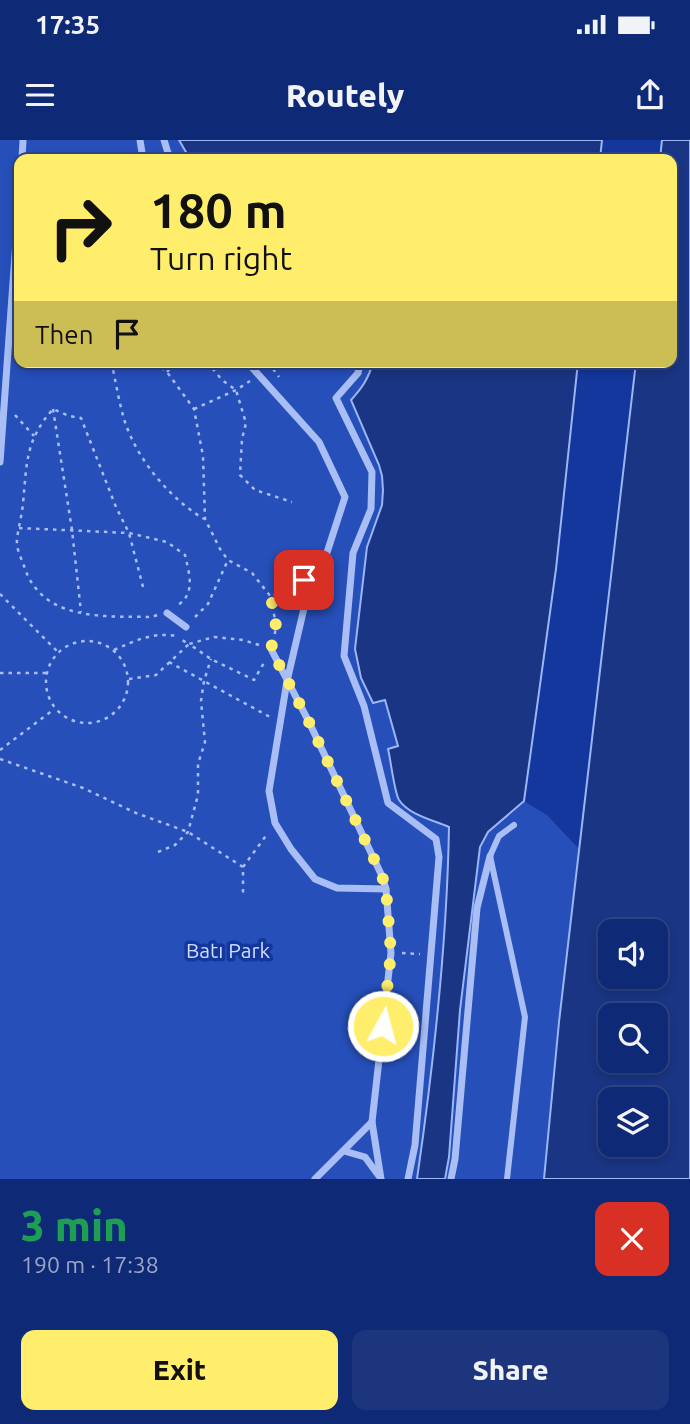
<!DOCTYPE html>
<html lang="en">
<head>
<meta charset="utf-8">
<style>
  body { margin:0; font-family:Ubuntu,sans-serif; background:#1c357d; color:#f1f3f6; height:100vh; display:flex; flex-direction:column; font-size:26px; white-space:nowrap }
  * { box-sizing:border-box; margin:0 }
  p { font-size:23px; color:#9ba6c5 }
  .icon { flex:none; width:38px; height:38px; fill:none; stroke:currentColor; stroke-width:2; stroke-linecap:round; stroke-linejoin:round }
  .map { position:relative; height:1039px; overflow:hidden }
  .side { display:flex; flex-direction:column; background:#0e2975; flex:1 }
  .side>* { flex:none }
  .hud { position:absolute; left:14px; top:14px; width:663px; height:214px; border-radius:14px; box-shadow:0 4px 10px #0003,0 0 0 2px #2e4587; background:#ffee6b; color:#111; overflow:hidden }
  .tools { position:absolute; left:598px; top:779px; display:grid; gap:14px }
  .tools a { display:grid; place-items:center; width:70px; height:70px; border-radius:14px; background:#0e2975; box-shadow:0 4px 10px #0003,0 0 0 2px #2e4587; font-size:35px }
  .pin { position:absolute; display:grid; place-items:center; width:60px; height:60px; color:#fff; margin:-30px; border-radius:14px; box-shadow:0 4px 10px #0006 }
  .me { position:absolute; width:77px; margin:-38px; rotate:7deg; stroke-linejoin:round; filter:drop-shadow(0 0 5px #0008) }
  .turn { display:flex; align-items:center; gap:24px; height:147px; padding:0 21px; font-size:32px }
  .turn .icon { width:91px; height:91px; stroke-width:2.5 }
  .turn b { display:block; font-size:49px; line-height:60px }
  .then { display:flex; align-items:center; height:66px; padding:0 21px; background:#0003; gap:14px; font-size:26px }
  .round { display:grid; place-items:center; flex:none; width:74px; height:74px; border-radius:14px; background:#1c357d }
  .overview { display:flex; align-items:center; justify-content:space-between; height:119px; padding:0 21px }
  h1 { font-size:42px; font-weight:800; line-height:52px; color:#1e9e55 }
  .cta { display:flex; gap:14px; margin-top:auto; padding:14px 21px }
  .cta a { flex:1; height:80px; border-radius:14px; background:#ffee6b; color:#111; font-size:28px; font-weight:800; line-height:80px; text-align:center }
  .cta a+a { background:#1c357d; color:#f1f3f6 }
  .status { display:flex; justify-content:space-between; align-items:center; height:49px; padding:0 35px; background:#0e2975; direction:ltr }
  .status svg { height:19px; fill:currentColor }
  header { display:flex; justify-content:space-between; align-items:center; height:91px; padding:0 21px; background:#0e2975; font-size:32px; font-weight:800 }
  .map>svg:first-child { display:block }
  .green { fill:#264fba }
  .water { fill:#1a3583; stroke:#9bb6f7; stroke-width:2; fill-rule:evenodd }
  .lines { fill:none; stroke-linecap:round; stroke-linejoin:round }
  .path { stroke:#a8bef4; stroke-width:2.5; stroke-dasharray:3.5 5; stroke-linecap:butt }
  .pedestrian { stroke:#a8bef4; stroke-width:6 }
  .minor { stroke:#a8bef4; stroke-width:7 }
  .route { stroke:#ffee6b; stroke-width:12; stroke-dasharray:0 21.6 }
  .labels { text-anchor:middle; stroke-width:7; stroke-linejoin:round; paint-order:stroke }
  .park-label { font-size:21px; fill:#d1ddfd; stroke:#13379c }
</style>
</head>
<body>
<div class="status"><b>17:35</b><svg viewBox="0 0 49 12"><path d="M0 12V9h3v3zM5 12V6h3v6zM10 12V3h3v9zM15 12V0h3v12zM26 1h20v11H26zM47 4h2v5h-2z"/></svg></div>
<header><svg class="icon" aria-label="menu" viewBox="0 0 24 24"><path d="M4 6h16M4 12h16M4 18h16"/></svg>Routely<svg class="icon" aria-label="share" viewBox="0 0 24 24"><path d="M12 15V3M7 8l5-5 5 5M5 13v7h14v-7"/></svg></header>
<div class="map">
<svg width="690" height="1039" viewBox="0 0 690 1039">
  <rect width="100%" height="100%" fill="#13379c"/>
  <path class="green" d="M0 0H179L190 19H19V222H373C369 238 362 248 351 260L380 325 382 336 383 350 382 365 367 407 355 509 361 538 373 562 384 559 398 607 388 609 406 667C435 684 455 687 488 692L524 661 547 675 579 709 559 882 544 1039H0Z"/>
  <g class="water">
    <polygon points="179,0 602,0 600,19 190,19"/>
    <path d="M662 0H690V1039H544L559 882 636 222H672V19H660ZM656 791V836H611V791ZM611 875H656V920H611ZM611 959H656V1004H611Z"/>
    <path d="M373 222H578L556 429 524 661 488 692 480 707 460 870 449 1017 445 1039H417C434 922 447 805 449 687 433 680 409 675 399 660 394 651 391 621 388 609L398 606 385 560 373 563 361 538 355 509 367 407 382 365 383 350 382 336 379 325 351 260C362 248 369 238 373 222Z"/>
  </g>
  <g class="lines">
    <g class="path">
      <path d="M112 222V225C116 243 119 262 124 279 136 318 169 358 204 379"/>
      <polyline points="155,222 167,232 194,269 203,316 205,379 220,409 228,420 252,433 271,457 301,442"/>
      <polyline points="207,222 222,240 236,250 246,283 242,299 240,335 255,350 292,362"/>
      <polyline points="268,222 279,237"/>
      <polyline points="167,232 176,222"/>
      <polyline points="53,269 72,390 81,472"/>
      <polyline points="194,269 236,250 250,241"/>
      <polyline points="15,275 34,296"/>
      <path d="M19 388 129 393 167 402 185 415C189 433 196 453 178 465"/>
      <path d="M143 447 129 393 116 367 81 278 69 276 53 269C25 301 27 323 23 363 22 376 18 388 17 400 16 408 21 418 24 426 42 482 104 476 152 477L157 475"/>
      <polyline points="0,454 57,511"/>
      <polyline points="271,457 276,486 274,499"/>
      <polyline points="195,477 208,464 228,420"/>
      <circle cx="87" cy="542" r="41"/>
      <polyline points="259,505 243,500 214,497 189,504 211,519 254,540 265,521"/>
      <path d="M114 510C137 500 152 492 177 496"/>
      <polyline points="169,522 270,577"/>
      <polyline points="0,533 46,533"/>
      <polyline points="129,539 156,535 189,504 182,500"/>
      <polyline points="0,610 53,570"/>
      <polyline points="0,619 83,648 136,673 188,692 243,727 243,757"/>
      <polyline points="158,712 175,705 188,692 198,655 198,624 205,602 201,561 204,541 211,519"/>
      <polyline points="243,727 268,693"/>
      <polyline points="402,813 420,814"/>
    </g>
    <polyline class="pedestrian" points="507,1039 525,877 490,716 499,696 514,685"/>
    <g class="minor">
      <polyline points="140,0 143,19"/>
      <polyline points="164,0 168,13 173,19"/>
      <polyline points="22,19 23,0"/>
      <polyline points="247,222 319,302 345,357 321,431 305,464 287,541 269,651 275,683 291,709 315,739 337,748 386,749"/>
      <polyline points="360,222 358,233 336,258 372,332 371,369 353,413 344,516 364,566 388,663 436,699 439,717 415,1005 408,1039"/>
      <polyline points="0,322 19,59"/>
      <polyline points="167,473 186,487"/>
      <polyline points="271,509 309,582 382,736 386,749 391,813 372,982 315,1039"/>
      <polyline points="372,982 381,1039"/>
      <polyline points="344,1011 365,1017 379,1036"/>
      <polyline points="451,1039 455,1019 477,768 490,716"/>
    </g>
  </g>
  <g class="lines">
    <polyline class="route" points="304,440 271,457 276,486 271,509 309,582 382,736 386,749 391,813 383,886"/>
  </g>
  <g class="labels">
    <g class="park-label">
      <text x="228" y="818">Batı Park</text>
    </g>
  </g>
</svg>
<div class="tools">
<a><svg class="icon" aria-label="sound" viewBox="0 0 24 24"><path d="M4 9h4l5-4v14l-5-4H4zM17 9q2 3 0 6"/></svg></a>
<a><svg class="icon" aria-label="search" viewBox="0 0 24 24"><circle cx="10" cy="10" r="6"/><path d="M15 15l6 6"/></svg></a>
<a><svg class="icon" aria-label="layers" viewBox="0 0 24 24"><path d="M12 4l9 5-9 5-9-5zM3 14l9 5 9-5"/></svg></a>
</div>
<div class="pin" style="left:304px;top:440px;background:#d93025"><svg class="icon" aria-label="arrive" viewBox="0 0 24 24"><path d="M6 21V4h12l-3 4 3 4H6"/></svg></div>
<svg class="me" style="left:383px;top:886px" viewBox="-20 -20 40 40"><circle r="17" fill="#ffee6b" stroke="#fff" stroke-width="3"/><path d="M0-11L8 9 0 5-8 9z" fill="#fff"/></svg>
<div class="hud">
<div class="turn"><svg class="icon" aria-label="right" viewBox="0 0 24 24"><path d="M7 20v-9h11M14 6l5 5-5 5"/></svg><div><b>180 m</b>Turn right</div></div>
<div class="then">Then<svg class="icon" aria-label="arrive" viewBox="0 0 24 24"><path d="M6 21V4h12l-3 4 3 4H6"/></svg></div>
</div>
</div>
<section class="side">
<div class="overview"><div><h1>3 min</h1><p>190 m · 17:38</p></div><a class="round" style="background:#d93025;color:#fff"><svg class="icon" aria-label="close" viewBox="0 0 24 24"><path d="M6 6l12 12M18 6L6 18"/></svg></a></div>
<div class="cta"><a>Exit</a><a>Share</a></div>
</section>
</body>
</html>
